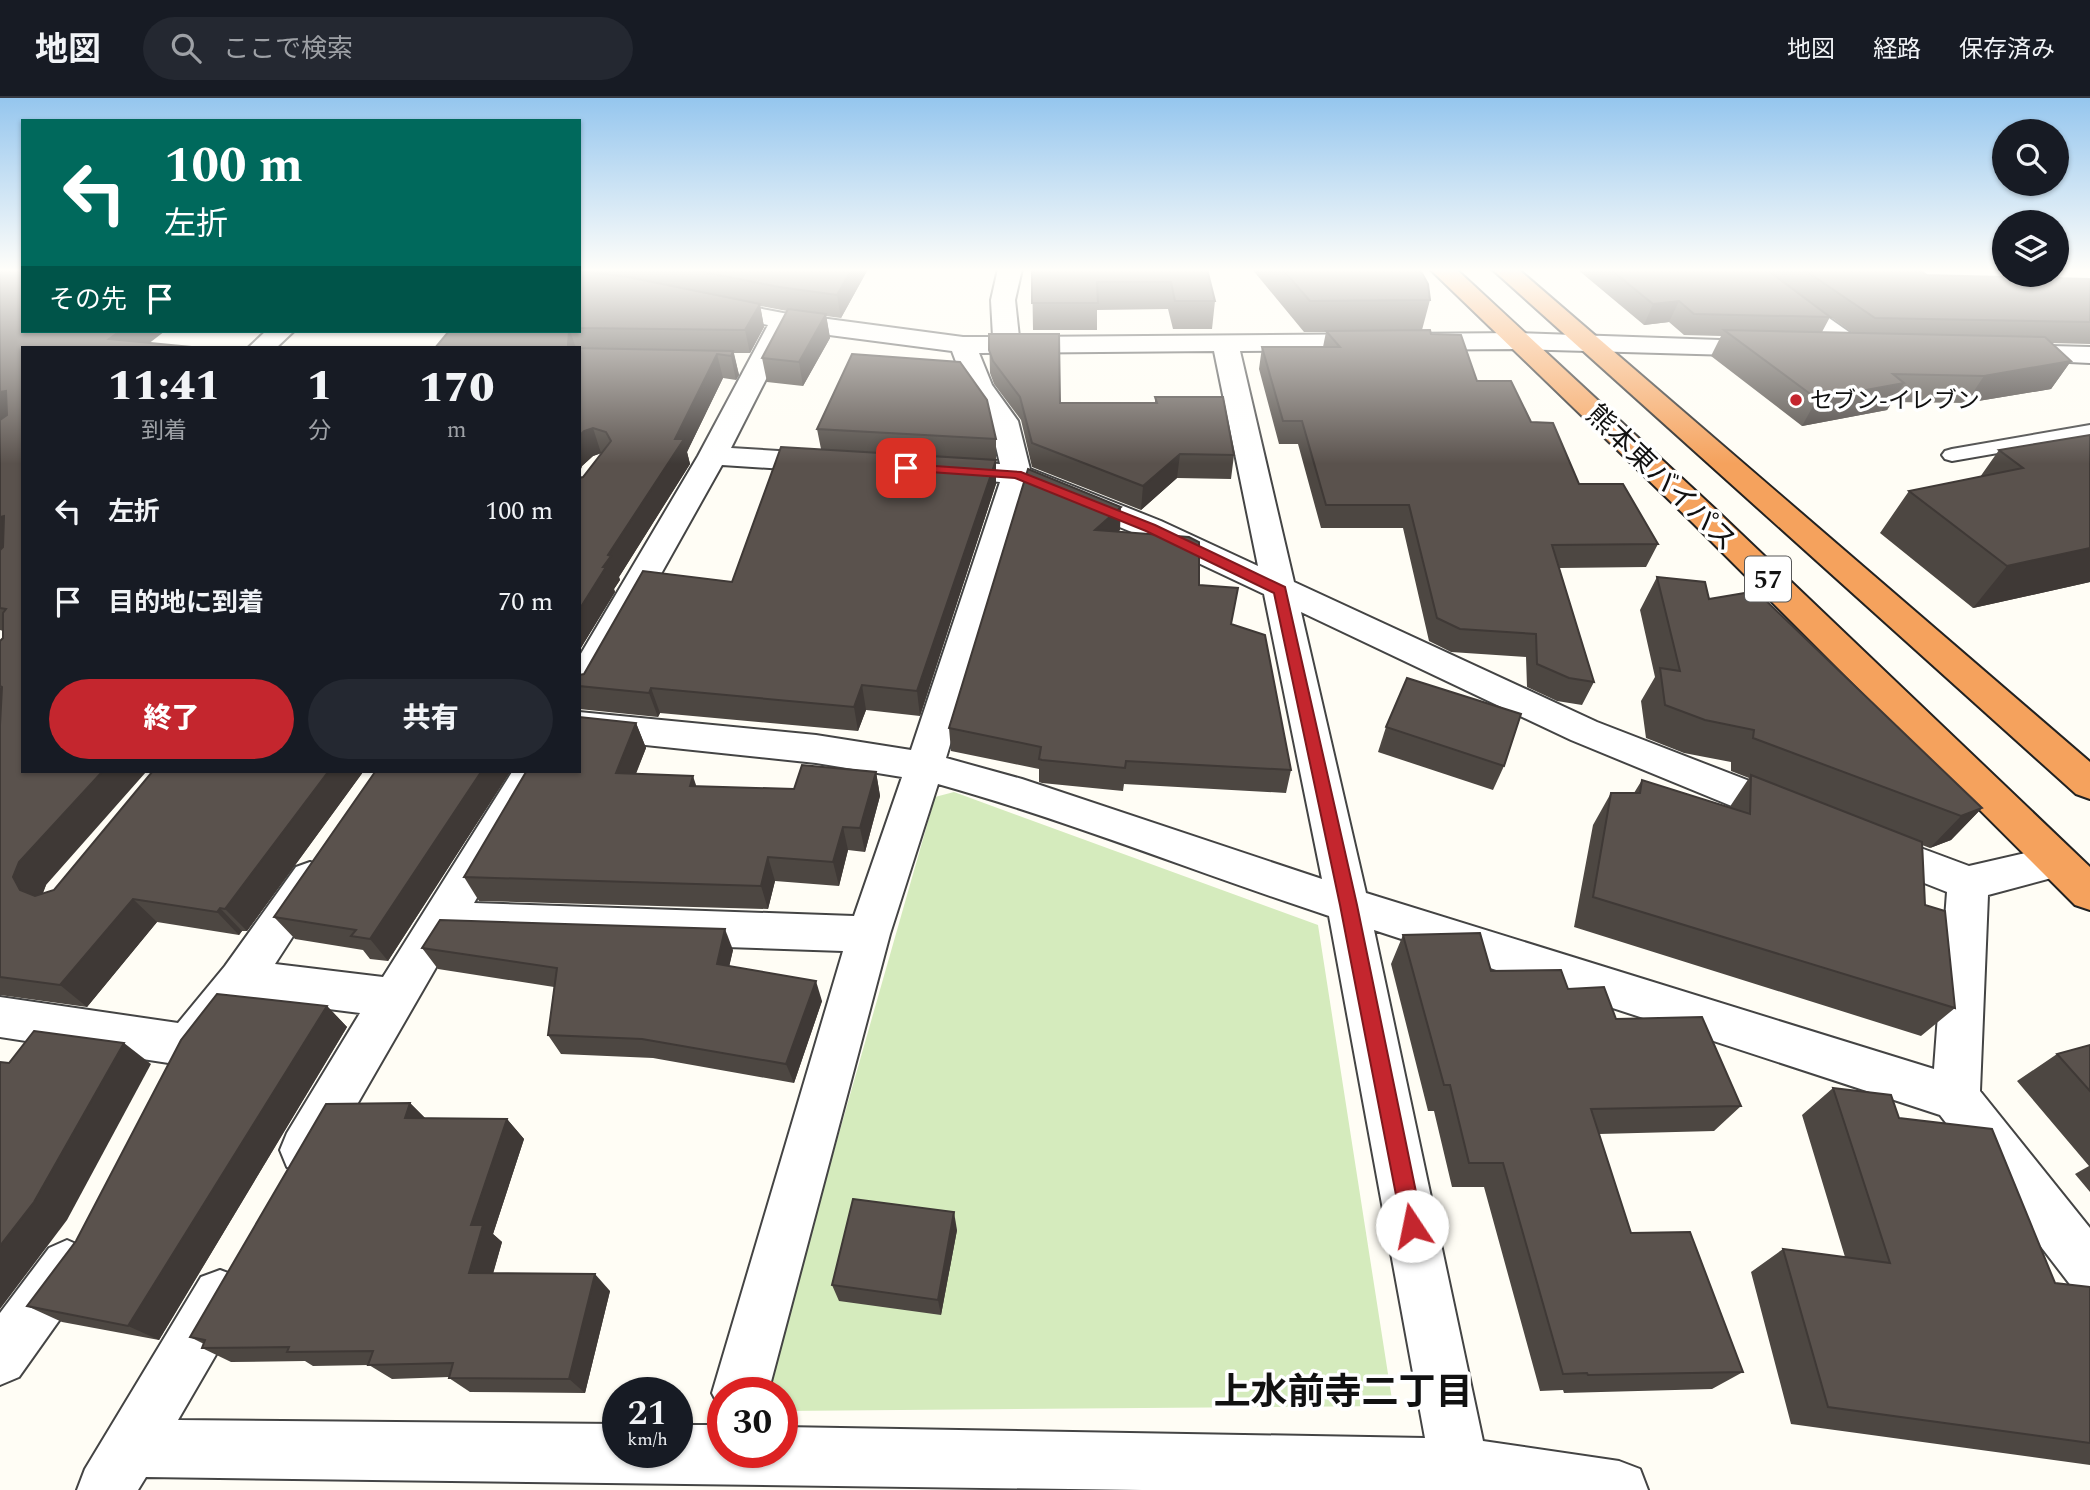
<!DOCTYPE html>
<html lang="ja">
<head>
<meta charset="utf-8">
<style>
  body { margin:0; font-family:Spectral,"Noto Sans JP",serif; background:#242831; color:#f1f3f6; height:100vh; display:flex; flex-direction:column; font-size:26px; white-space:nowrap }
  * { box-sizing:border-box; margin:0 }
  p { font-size:23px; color:#9ea1a6 }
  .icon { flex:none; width:38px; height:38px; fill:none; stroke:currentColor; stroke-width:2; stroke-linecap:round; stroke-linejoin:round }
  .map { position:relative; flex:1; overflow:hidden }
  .panel { position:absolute; left:21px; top:248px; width:560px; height:427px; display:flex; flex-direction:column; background:#171b24; border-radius:0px; box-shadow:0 2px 5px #0004 }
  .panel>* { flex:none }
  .guide { position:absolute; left:21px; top:21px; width:560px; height:214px; border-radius:0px; box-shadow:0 2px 5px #0004; background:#00695c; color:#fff; overflow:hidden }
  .buttons { position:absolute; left:1992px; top:21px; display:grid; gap:14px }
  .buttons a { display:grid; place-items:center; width:77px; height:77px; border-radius:50%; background:#171b24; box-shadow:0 2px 5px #0004; font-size:35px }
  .speed { position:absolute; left:602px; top:1279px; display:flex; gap:14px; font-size:35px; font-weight:700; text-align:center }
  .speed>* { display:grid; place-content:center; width:91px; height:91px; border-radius:50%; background:#171b24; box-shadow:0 2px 5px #0004; line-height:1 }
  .speed small { font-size:18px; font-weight:400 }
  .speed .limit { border:10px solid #d22; background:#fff; color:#111 }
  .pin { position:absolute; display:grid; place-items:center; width:60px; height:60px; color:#fff; margin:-30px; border-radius:14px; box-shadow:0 4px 10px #0006 }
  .me { position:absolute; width:77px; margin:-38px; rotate:349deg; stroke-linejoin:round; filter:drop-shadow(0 0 5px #0008) }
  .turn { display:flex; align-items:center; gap:24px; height:147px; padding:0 28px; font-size:32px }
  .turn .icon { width:91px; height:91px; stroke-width:2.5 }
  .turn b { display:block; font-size:49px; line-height:60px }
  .then { display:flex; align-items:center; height:66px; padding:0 28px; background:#0003; gap:14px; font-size:26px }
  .eta { display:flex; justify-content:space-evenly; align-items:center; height:119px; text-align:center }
  .eta b { font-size:42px; font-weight:800; line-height:49px }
  .action { display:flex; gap:14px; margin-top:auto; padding:14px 28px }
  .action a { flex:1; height:80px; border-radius:42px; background:#c4262e; color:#fff; font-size:28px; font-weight:800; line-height:80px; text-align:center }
  .action a+a { background:#242831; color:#f1f3f6 }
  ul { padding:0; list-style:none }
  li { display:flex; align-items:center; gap:21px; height:91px; padding:0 28px }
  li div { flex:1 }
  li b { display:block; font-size:26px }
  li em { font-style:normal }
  header { display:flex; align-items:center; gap:42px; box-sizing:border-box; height:98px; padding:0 35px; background:#171b24; border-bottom:2px solid #363941 }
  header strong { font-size:33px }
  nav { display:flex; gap:38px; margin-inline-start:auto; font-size:24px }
  .search { width:490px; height:63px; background:#242831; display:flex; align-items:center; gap:18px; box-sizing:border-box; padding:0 24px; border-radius:38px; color:#9ea1a6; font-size:26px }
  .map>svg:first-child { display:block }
  .green { fill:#d5ebbd }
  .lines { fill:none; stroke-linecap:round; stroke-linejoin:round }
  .lane-casing { stroke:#444; stroke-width:4 }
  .street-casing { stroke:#444; stroke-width:4 }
  .highway-casing { stroke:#222; stroke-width:4 }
  .lane { fill:#fff; fill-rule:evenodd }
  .street { fill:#fff; fill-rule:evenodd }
  .highway { fill:#f5a25d; fill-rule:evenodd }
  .wall { fill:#4d4742; fill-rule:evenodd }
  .shaded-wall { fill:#3f3936 }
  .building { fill:#5a524d; stroke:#3f3936; stroke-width:2 }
  .route { fill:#c4262e; stroke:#7f191e; stroke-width:2 }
  .poi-dot { fill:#c4262e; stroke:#fff; stroke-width:2.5 }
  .labels { text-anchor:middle; stroke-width:7; stroke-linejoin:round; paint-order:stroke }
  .far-poi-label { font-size:23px; fill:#111; stroke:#fff; text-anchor:start }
  .shield { fill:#fff; stroke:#585858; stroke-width:2 }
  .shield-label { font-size:26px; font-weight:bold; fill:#111 }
  .street-label { font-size:28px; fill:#111; stroke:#fff }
  .near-neighbourhood-label { font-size:37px; font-weight:bold; fill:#111; stroke:#fff }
</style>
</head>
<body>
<header>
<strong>地図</strong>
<div class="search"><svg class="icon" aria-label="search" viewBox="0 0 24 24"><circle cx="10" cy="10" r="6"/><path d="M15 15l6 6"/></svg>ここで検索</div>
<nav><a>地図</a><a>経路</a><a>保存済み</a></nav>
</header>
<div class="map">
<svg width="2090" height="1392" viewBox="0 0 2090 1392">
  <rect width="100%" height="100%" fill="#fffdf5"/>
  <polygon class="green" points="954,694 1318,827 1393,1308 782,1313 782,1295 765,1295 935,699"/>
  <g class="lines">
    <g class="lane-casing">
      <polygon id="lane" points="2090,327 2090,339 1952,363 1945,361 1942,357 1945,353 1952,351"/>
    </g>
    <g class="street-casing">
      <g id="street">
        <path d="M998 171H1022L1015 202 1019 239 1518 235 1778 244 1782 250 1778 256 1769 258 1518 251 1240 253 1294 484 1597 624 1801 703 1807 714 1801 725 1787 729 1773 725 1571 642 1301 514 1366 795 1934 971 1947 794 1861 760 1855 749 1861 738 1875 733 1969 768 2056 748 2070 753 2076 764 2070 775 1988 797 1980 993 2090 1130V1197L2072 1189 1940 1017 1374 832 1483 1343 1619 1363 1640 1371 1648 1392H1142L146 1379 138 1392H77L85 1371 201 1179 220 1172 239 1179 246 1198 239 1217 178 1322 618 1326V1354H677V1327H723V1354H782V1329L1425 1340 1329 818C1198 775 1070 723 938 686L890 836 768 1295H723V1316L712 1295 843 853 453 840 321 1069 304 1075 287 1069 280 1052 287 1035 360 915 250 901 204 962 188 968 0 939V899L178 925 225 868 296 769 310 764 324 769 330 781 275 866 383 879 512 674H550L474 805 854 818 902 679 816 665 579 640V614L816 637 911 652 1000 384 935 378 930 372 935 366 945 363 1000 366 990 323 965 288 952 253 791 232 731 350 829 356 839 359 844 365 839 371 829 374 722 367 592 599 579 602V559L698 358 768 227 701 213 698 208 701 203 710 201 783 215 963 239H993L991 202ZM1214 253 1258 468 1161 423 1030 371 1018 323 992 287 979 255ZM1027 391 1139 437 1264 496 1322 781 1022 681 946 660Z"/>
        <polygon points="1731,171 1759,171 1866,246 1870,252 1866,258 1857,260 1848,258"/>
        <polygon points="266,233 294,233 276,250 248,250"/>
        <polygon points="2012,247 2090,249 2090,265 2003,261 1999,255 2003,249"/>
        <polygon points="67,1142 85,1150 93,1168 85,1186 19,1279 0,1287 0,1215 49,1150"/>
      </g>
    </g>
    <g class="highway-casing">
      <g id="highway">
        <polygon points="1430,171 1456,171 1715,411 2090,769 2090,812 2075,807 1693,425"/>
        <polygon points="1492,171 1518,171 2090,664 2090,701 2076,696"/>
      </g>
    </g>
    <use href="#lane" class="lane"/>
    <use href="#street" class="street"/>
    <use href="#highway" class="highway"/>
  </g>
  <g class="wall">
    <polygon points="0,171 149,245 46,787 43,795 54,792 152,674 363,674 247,833 242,833 239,837 157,824 87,909 0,897 0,543 3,540 3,533 0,532"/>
    <polygon points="579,171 868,171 841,220 826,218 830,240 803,288 767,284 762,260 787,213 760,208 764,229 750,255 734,255 739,277 736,282 723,280 687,354 690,366 619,479 620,482 614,491 615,494 579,553 583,379 602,355 593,358 582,368 579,376 579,250 447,235 447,233 579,233"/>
    <polygon points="1032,171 1207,171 1215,203 1212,231 1173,231 1168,211 1097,212 1097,232 1033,232"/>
    <polygon points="1252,171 1418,171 1430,202 1422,232 1431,236 1477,283 1531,324 1579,386 1658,446 1646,469 1559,470 1594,584 1582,607 1557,603 1527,589 1526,559 1451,554 1429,543 1403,430 1321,430 1298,346 1279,346 1259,271 1262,249 1323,249 1326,234 1304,234"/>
    <path d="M1577 171H1917L1927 177 2090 181V246L2051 245 2071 263 2051 291 1966 305 1892 304 1887 312 1802 328 1711 258 1721 238 1684 237 1669 224 1644 227ZM1818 210 1853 235 1822 234 1830 219Z"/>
    <polygon points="989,236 1060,305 1155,305 1155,299 1234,357 1231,381 1177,380 1141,412 1032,369 1021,322 994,286 990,275"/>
    <polygon points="817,331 996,341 996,386 920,618 866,612 858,633 660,615 658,619 579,611 579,577 584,576 732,484 821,351"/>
    <polygon points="2090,337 2090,484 1973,510 1880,435 1909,393 1980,379 1999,352"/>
    <polygon points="1028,371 1120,432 1118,433 1199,487 1232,526 1291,672 1286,695 1124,686 1123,693 1042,685 1039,684 1039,671 951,653 949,630"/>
    <polygon points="1657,479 1709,501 1982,710 1951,742 1930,750 1922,747 1925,807 1955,910 1921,938 1574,829 1593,727 1611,695 1634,695 1642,682 1729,710 1749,680 1731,673 1731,664 1684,655 1646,640 1641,603 1655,579 1640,512"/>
    <polygon points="636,625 646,650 636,676 696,688 794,691 876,674 880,698 865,754 848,752 839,788 775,783 768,811 479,803 464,779"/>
    <polygon points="1386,629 1504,668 1493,692 1378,654"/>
    <polygon points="375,674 510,674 388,863 370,861 363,852 295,841 274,819"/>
    <polygon points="1403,837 1491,873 1568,891 1616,921 1741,1008 1714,1033 1599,1036 1631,1135 1743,1274 1712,1291 1564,1295 1563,1292 1540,1293 1484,1089 1452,1089 1434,1013 1428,1013 1391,866"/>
    <polygon points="422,850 733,852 729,868 822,903 794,985 653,960 561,956 548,937 554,889 438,871"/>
    <polygon points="327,908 347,929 159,1242 62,1224 27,1208"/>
    <polygon points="2090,947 2090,1094 2075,1076 2089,1068 2017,983 2057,956"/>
    <polygon points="1833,990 1899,1020 2055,1185 2090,1189 2090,1367 1791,1326 1751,1174 1783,1151 1845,1159 1802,1017"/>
    <polygon points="410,1005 425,1020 507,1021 524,1041 493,1136 502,1144 493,1176 610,1193 585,1295 470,1294 449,1280 449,1279 392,1281 369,1267 313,1268 305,1263 231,1264 202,1250 204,1246 190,1239"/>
    <polygon points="957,1132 941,1217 839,1203 832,1187"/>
  </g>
  <g class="shaded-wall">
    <polygon points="852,171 868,171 841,220 837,197"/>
    <polygon points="1679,203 1669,224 1644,227 1653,206"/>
    <polygon points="760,206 764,229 750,255 745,232"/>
    <polygon points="826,216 830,240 803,288 799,264"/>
    <polygon points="120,233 165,233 143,250 109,241"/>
    <polygon points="569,233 570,233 576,250 569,250 568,247"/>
    <polygon points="733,253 739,277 736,282 731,258"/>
    <polygon points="717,256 723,280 687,354 690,366 619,479 620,482 614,491 615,494 579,553 579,512 603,469 608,457 675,341"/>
    <polygon points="2071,263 2051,291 1966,305 1984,278"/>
    <polygon points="1904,285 1887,312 1802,328 1817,301"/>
    <polygon points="6,293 11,319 0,328 0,294"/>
    <polygon points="593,330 601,355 593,358 582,368 579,376 579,338 584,333"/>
    <polygon points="1180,356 1177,380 1141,412 1143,388"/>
    <polygon points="996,362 996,386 920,618 917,593"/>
    <polygon points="1121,409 1120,432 1094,455 1095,432"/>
    <polygon points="4,418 11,445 0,455 0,419"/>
    <polygon points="2090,450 2090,484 1973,510 2007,468"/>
    <polygon points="862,587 866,612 858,633 854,609"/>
    <polygon points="0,589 22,611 0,624"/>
    <polygon points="651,590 660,615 658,619 649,595"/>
    <polygon points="636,625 646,650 626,699 616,675"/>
    <polygon points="102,674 146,674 46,787 40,802 20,792 13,779 19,764"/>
    <polygon points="328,674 363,674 247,833 225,811"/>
    <polygon points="481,674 510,674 388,863 370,841"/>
    <polygon points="876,674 880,698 865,754 860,730"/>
    <polygon points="693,678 701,702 690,688"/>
    <polygon points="1982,710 1951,742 1930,750 1961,718"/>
    <polygon points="843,729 848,752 839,788 833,764"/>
    <polygon points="768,759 775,783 768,811 761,788"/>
    <polygon points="133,801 157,824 87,909 60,887"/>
    <polygon points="220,810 242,833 239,837 217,814"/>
    <polygon points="725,831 733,852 725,887 717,866"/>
    <polygon points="816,883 822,903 794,985 786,966"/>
    <polygon points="327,908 347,929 159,1242 128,1228"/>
    <polygon points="124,945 151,966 67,1122 0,1211 0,1148"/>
    <polygon points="410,1005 430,1025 405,1020"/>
    <polygon points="507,1021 524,1041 493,1136 502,1144 488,1192 469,1175 471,1127"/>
    <polygon points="954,1114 957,1132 941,1217 938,1202"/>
    <polygon points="595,1176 610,1193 585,1295 569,1281"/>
  </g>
  <g class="building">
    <polygon points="0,171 23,171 23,233 120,233 109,241 202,250 23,250 23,674 102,674 19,764 13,779 20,792 35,798 54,792 152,674 328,674 225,811 220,810 217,814 133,801 60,887 0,879 0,627 2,589 0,588 0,543 3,540 3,515 6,511 0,510 0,452 3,449 4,418 0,419 0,322 7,317 6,293 0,294"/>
    <polygon points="688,171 852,171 837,197 779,189"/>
    <polygon points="1032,171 1207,171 1215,203 1175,203 1171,184 1097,184 1098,205 1032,205"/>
    <polygon points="1282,171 1418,171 1422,175 1428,186 1430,202 1310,203"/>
    <polygon points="1610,171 1766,171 1830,219 1694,216 1679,203 1653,206"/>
    <polygon points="1803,171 1917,171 1927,177 2090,181 2090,224 1875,220"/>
    <polygon points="579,173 628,179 760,206 745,232 579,230"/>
    <polygon points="788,211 826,216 799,264 762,260"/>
    <polygon points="1430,232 1431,236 1461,237 1477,283 1511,283 1531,324 1553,325 1579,386 1623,386 1658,446 1552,447 1594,584 1569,580 1537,566 1536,536 1460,531 1437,520 1409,407 1326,407 1302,323 1283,323 1262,249 1340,249 1326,233"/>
    <polygon points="1724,232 2045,239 2071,263 1984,278 1893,276 1904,285 1817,301"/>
    <polygon points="449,233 569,233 568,247 571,250 733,253 731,258 717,256 675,341 684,341 608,457 611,458 603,469 606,469 579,512 579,380 583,379 611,343 606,334 593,330 584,333 579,338 579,250 435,250"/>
    <polygon points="989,236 1059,236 1060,305 1157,305 1155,299 1223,299 1234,357 1180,356 1143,388 1032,345 1020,299 993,263 989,252"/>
    <polygon points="852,256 960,264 987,302 996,341 817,331"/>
    <polygon points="2090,337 2090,450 2007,468 1909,393 2023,370 1999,352"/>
    <polygon points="781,349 996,362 917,593 862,587 854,609 651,590 649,595 579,588 579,577 584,576 643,473 732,484"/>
    <polygon points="1028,371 1121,409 1095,432 1189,439 1199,444 1199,487 1238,490 1231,526 1265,537 1291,672 1126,663 1125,670 1042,662 1039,661 1041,649 949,630"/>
    <polygon points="1657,479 1705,484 1709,501 1756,493 1982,710 1961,718 1753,640 1754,632 1705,622 1665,607 1660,570 1680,573"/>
    <polygon points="1407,580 1521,616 1504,668 1386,629"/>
    <polygon points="579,619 636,625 616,675 693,678 690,688 794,691 802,667 876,674 860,730 843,729 833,764 768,759 761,788 464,779 526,674 579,674"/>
    <polygon points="375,674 481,674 370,841 351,838 356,832 274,819"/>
    <polygon points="1751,677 1922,744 1925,807 1945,813 1955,910 1593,799 1611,695 1640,695 1642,682 1750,716"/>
    <polygon points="440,822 725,831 717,866 816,883 786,966 642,941 548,937 557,870 422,850"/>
    <polygon points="1480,835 1491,873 1561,872 1568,891 1604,889 1616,921 1702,919 1741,1008 1591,1011 1631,1135 1690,1134 1743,1274 1588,1277 1587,1275 1563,1276 1503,1065 1469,1065 1450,987 1444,987 1403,837"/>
    <polygon points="217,896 327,908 128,1228 27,1208 76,1143 181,942"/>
    <polygon points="34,933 124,945 34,1104 0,1148 0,964 9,965"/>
    <polygon points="2090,947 2090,993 2057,956"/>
    <polygon points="1833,990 1891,997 1899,1020 1992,1031 2055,1185 2090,1189 2090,1345 1828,1309 1783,1151 1890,1165"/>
    <polygon points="410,1005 405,1020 507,1021 471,1127 483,1127 469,1175 595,1176 569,1281 449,1280 453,1265 368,1267 373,1253 287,1254 289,1249 202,1250 205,1242 190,1239 326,1006"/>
    <polygon points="853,1101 954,1114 938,1202 832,1187"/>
  </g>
  <linearGradient id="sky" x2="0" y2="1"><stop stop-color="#95c6ee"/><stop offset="0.47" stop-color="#fffefa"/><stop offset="1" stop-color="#fffefa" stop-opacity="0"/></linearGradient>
  <rect width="2090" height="366" fill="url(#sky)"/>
  <polygon class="route" points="906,366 1021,374 1155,427 1285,489 1357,807 1423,1128 1420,1136 1412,1139 1405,1136 1402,1128 1340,807 1274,495 1146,433 1015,380 902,372 902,367"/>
  <circle class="poi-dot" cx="1796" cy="302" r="7"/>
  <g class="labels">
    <g class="far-poi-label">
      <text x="1810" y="310">セブン-イレブン</text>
    </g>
    <rect class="shield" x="1745" y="458.5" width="46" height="45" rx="5"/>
    <g class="shield-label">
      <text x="1768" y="490">57</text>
    </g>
    <g class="street-label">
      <text transform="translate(1662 379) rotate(44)" y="10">熊本東バイパス</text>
    </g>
    <g class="near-neighbourhood-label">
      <text x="1343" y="1306">上水前寺二丁目</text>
    </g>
  </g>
</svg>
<div class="buttons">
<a><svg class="icon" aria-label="search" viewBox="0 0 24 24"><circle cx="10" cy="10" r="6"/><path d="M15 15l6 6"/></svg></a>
<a><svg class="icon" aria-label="layers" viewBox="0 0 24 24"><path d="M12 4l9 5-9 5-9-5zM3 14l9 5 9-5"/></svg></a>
</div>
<div class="speed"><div>21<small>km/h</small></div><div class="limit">30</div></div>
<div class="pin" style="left:906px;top:370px;background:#d93025"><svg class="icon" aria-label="arrive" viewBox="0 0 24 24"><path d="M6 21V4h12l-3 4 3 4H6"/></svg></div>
<svg class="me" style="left:1412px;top:1128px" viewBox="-20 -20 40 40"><circle r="19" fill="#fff"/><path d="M0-13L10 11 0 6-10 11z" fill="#c4262e"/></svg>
<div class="guide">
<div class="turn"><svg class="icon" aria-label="left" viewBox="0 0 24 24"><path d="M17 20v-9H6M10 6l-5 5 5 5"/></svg><div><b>100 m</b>左折</div></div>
<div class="then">その先<svg class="icon" aria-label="arrive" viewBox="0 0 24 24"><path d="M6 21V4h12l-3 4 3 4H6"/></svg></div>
</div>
<section class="panel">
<div class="eta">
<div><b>11:41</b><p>到着</p></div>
<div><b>1</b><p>分</p></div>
<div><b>170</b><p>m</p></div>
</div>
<ul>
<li><svg class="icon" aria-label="left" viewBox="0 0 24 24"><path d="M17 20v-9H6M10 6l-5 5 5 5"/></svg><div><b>左折</b></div><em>100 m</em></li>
<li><svg class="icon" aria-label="arrive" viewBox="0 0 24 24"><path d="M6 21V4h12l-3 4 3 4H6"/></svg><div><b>目的地に到着</b></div><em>70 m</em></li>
</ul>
<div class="action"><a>終了</a><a>共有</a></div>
</section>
</div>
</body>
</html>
